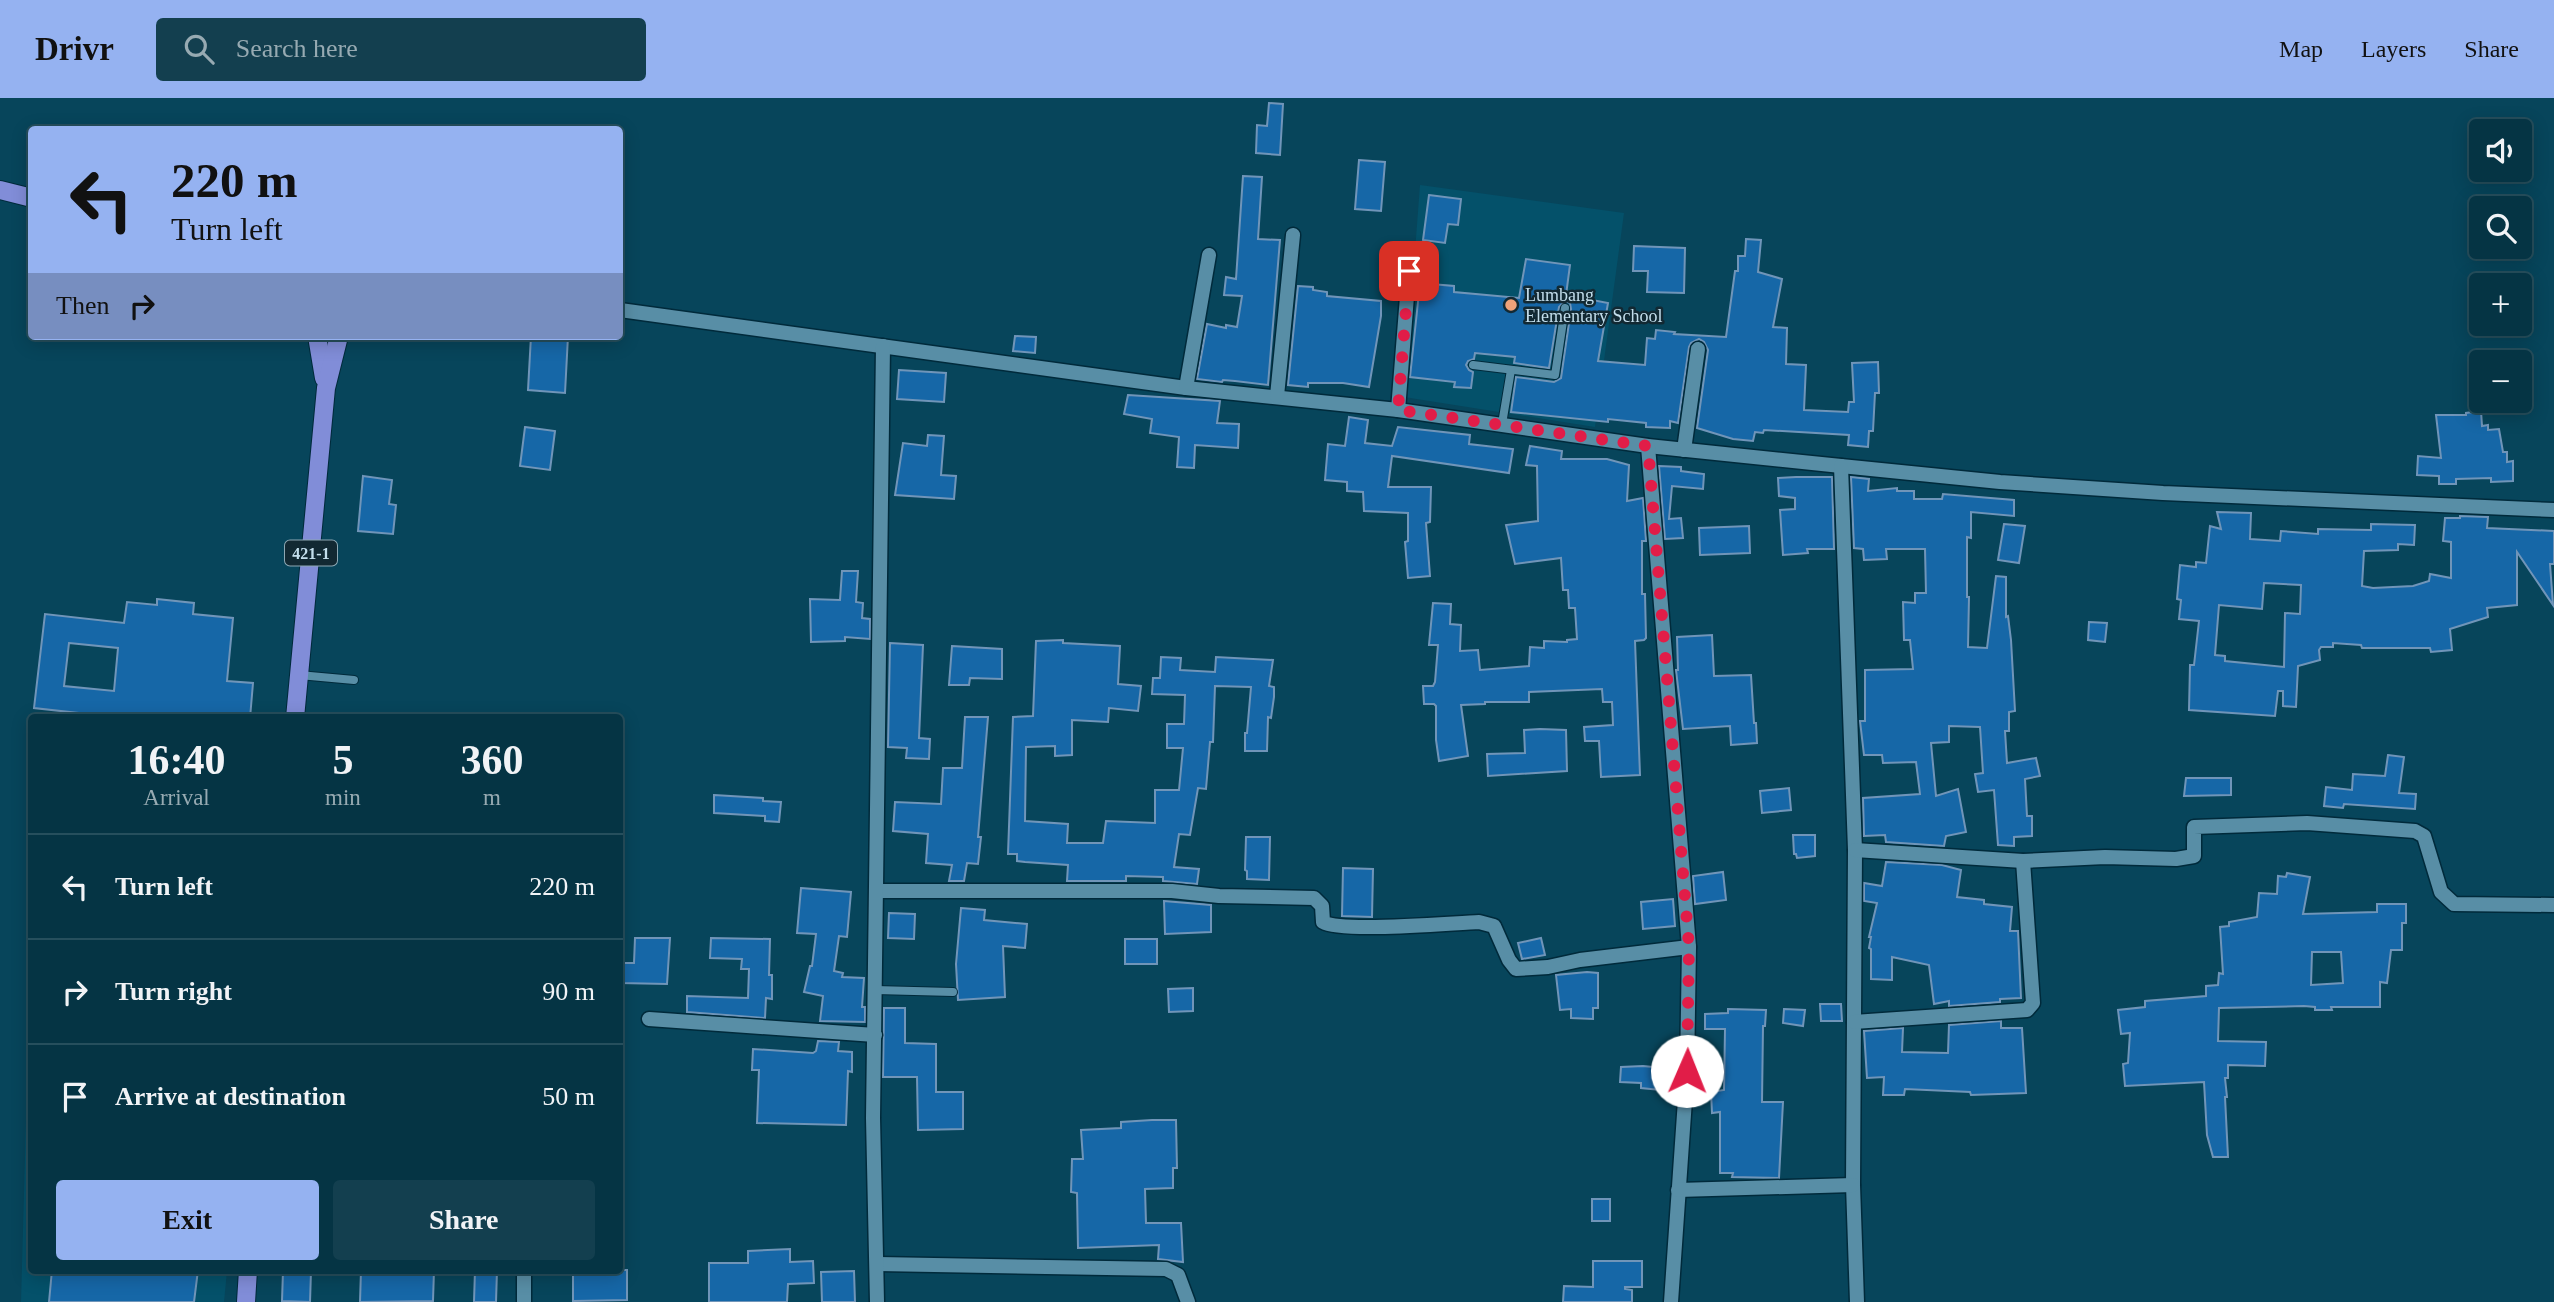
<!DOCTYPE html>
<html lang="en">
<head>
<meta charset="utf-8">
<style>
  body { margin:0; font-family:"Times New Roman",serif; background:#133f4f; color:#f1f3f6; height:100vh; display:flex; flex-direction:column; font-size:26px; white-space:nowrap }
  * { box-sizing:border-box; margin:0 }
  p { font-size:23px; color:#97aab2 }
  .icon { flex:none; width:38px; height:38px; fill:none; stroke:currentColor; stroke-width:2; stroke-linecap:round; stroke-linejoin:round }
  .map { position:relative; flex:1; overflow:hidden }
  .drawer { position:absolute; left:28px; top:616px; width:595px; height:560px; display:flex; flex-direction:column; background:#053444; border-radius:7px; box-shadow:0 4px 18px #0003,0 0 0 2px #264f5d }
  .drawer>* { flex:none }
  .banner { position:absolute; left:28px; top:28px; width:595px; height:214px; border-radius:7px; box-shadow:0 4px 18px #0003,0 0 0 2px #264f5d; background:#95b2f1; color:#111; overflow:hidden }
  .controls { position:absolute; left:2469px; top:21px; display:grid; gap:14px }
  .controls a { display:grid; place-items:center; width:63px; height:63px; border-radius:7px; background:#053444; box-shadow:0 4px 18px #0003,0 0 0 2px #264f5d; font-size:35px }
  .pin { position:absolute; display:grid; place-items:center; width:60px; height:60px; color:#fff; margin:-30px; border-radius:14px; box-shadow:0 4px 10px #0006 }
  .me { position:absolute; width:77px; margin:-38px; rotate:1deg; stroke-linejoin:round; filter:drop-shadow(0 0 5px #0008) }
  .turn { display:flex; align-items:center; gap:24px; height:147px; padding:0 28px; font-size:32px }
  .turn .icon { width:91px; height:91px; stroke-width:2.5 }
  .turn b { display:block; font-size:49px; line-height:60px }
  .then { display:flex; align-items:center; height:66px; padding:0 28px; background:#0003; gap:14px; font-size:26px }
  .eta { display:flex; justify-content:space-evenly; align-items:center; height:119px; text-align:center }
  .eta b { font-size:42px; font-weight:700; line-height:49px }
  .action { display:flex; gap:14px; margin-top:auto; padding:14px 28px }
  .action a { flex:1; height:80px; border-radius:7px; background:#95b2f1; color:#111; font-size:28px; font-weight:700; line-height:80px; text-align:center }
  .action a+a { background:#133f4f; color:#f1f3f6 }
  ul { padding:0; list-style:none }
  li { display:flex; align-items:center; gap:21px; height:105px; padding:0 28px; border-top:2px solid #264f5d }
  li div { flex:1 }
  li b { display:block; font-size:26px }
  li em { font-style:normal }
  header { display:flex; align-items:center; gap:42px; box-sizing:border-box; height:98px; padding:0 35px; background:#95b2f1; color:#111 }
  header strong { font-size:33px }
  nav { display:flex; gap:38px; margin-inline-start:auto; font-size:24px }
  .search { width:490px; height:63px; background:#133f4f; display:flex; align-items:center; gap:18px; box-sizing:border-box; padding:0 24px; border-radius:7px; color:#97aab2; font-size:26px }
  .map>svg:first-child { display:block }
  .built { fill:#04516a }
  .building { fill:#1667a7; stroke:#7095b9; stroke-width:2; fill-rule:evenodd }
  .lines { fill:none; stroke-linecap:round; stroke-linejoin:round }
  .lane-casing { stroke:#002a3b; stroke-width:10 }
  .street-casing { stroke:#002a3b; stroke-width:17 }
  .primary-casing { stroke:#002a3b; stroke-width:20 }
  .lane { stroke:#588ea6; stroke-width:8 }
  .street { stroke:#588ea6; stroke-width:14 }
  .primary { stroke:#818dd8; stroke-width:18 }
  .route { stroke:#e11d48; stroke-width:12; stroke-dasharray:0 21.6 }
  .poi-dot { fill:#f0a279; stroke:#122933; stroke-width:2.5 }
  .labels { text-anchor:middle; stroke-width:5; stroke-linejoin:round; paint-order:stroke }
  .shield { fill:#122933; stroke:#8ea8b4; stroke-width:2 }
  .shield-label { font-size:16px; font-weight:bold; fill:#c3deec }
  .poi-label { font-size:18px; fill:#c3deec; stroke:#122933; text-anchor:start }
</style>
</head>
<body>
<header>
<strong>Drivr</strong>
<div class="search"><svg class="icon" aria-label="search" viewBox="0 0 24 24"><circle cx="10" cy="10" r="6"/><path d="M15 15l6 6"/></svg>Search here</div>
<nav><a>Map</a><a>Layers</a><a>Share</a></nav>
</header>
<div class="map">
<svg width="2554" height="1204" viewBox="0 0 2554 1204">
  <rect width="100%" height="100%" fill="#07455b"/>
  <g class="built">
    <polygon points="1420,87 1624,115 1595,329 1404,299"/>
    <polygon points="28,950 32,951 32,1172 227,1173 224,1204 21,1204"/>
  </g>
  <g class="building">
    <polygon points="1269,5 1283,6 1280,57 1256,55 1257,27 1267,28"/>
    <polygon points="1359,62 1385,64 1381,113 1355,111"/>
    <polygon points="1243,78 1262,79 1258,141 1280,142 1268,287 1235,283 1223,282 1222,284 1197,281 1207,226 1226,230 1226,227 1237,229 1242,198 1224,197 1226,179 1236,181"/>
    <polygon points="1429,97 1461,101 1458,127 1448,126 1445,145 1423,142"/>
    <polygon points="1746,141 1761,142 1758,174 1782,181 1773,229 1787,230 1786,266 1806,267 1804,312 1848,314 1849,304 1854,304 1852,265 1878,264 1879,295 1875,295 1873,333 1869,333 1868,349 1848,347 1849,337 1764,332 1763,335 1755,334 1753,343 1733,341 1697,330 1708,252 1704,244 1699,241 1691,245 1689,249 1678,325 1670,323 1670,330 1646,329 1646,325 1608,321 1608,324 1511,314 1516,279 1554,284 1561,280 1571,211 1570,205 1565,203 1559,209 1549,270 1514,265 1515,259 1475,255 1474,261 1468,263 1466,267 1469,272 1473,274 1471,290 1454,289 1455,284 1410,279 1420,185 1454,188 1454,194 1519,200 1526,161 1570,167 1566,197 1608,205 1598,263 1645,267 1647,240 1655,241 1656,232 1675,234 1674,236 1726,239 1735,173 1738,173 1738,158 1745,158"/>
    <polygon points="1634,148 1685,150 1684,195 1647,194 1648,173 1633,173"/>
    <polygon points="1298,188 1313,189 1313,192 1327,194 1327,198 1381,203 1381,218 1369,289 1343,285 1308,285 1308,289 1288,287"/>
    <polygon points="531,238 568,238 565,295 528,292"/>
    <polygon points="1015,238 1036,239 1035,255 1013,253"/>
    <polygon points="899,272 946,275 944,304 897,301"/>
    <polygon points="1128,297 1220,303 1217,325 1239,326 1238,350 1195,347 1194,370 1177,369 1179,339 1150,335 1152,321 1124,316"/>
    <polygon points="2481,313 2482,328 2488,327 2488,332 2499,331 2503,354 2507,354 2507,364 2513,363 2513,383 2491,384 2491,380 2456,381 2456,386 2439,386 2439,378 2417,377 2418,358 2441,360 2436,317 2466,317 2466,315"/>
    <polygon points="1349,319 1368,322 1365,345 1392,348 1398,329 1470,337 1469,346 1513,351 1509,375 1392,358 1388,389 1431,389 1430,424 1426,425 1430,478 1408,480 1405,444 1408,443 1408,415 1364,413 1363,394 1347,393 1347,384 1325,382 1328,346 1345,348"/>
    <polygon points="525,329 555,333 550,372 520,368"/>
    <polygon points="928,337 944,338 941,377 956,378 954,401 895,397 903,345 927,348"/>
    <polygon points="1530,348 1562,353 1561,361 1607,361 1629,367 1627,403 1643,400 1646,443 1642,443 1642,496 1645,496 1646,540 1644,542 1635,543 1640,677 1601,679 1599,643 1585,643 1584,629 1613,627 1612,604 1603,604 1602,591 1529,594 1529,604 1485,604 1485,606 1461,607 1468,658 1439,663 1436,642 1436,608 1434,606 1424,606 1423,588 1433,588 1435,584 1438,547 1429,547 1433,505 1451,506 1450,526 1461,527 1460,553 1478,552 1480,572 1529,568 1530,549 1544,550 1544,543 1567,544 1567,542 1577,541 1575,510 1569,510 1568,492 1563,492 1561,460 1515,466 1506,427 1538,423 1537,368 1526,367"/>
    <polygon points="1659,368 1681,369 1681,373 1704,376 1703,391 1672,388 1669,421 1681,420 1683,440 1665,441"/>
    <polygon points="363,378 392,382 389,406 396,407 393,436 358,433"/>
    <polygon points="1796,379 1832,379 1834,451 1807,451 1808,455 1783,457 1780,412 1795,411 1795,400 1779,398 1778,380"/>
    <polygon points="1851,379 1869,381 1868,393 1897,390 1897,393 1914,393 1914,401 1942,401 1943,396 2014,402 2014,418 1971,414 1971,440 1967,439 1967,499 1969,499 1968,549 1987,550 1996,478 2006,479 2006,519 2008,518 2011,542 2015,613 2009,614 2009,633 2005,633 2007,665 2036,660 2040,678 2025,681 2027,718 2032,718 2032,738 2014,739 2014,748 1998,747 1994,692 1978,694 1975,676 1983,675 1980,629 1949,628 1949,644 1931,645 1936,698 1958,691 1966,734 1946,738 1944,748 1886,744 1885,737 1864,738 1863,700 1920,696 1916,664 1883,665 1882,657 1864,657 1860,623 1865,623 1865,572 1913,571 1910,542 1904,542 1903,504 1915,505 1915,495 1926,495 1925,451 1886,451 1887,461 1864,462 1863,451 1854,450"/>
    <path d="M2217 414 2251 415 2250 441 2280 443 2281 433 2318 436V431L2371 432V426L2415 427 2414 447 2398 446V452L2364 453 2362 488 2373 490 2413 488 2429 483 2430 476 2451 480V444L2443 443 2445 420H2460V418L2488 419 2487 430 2554 433V466H2550L2553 507 2517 454V507L2487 510 2488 519 2450 531 2452 552 2431 554 2430 550H2362L2361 547 2333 545V549H2321L2319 552 2320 562 2298 568 2296 609 2283 608V593H2278L2275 618 2189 612 2190 567H2194L2199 523 2179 521 2181 502 2177 501 2180 467 2196 469V464L2206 465 2210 428 2221 431ZM2264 485 2301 487 2300 516 2285 515 2284 569 2225 563V558L2215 557 2219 507 2262 511Z"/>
    <polygon points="2004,426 2025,428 2019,465 1998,462"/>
    <polygon points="1749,428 1750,455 1700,457 1699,430"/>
    <polygon points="842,473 858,473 856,504 863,505 862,520 870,521 870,541 845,539 845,543 811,544 810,501 840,502"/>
    <path d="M157 501 194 505 193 516 233 520 227 583 253 585 250 620H124L34 610 45 516 124 525 127 504 157 507ZM69 545 118 550 114 593 64 588Z"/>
    <polygon points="2089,524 2107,525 2105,544 2088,542"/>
    <polygon points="1712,537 1714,578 1751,577 1754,625 1756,625 1757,645 1731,647 1730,628 1683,631 1676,572 1678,572 1677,539"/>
    <polygon points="1063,542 1063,545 1120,548 1118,586 1141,588 1138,613 1109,610 1108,624 1072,622 1072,657 1055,658 1055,648 1026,649 1025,723 1068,726 1067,745 1103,745 1106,723 1155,725 1155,692 1179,692 1183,650 1167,650 1167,626 1184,626 1185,597 1152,596 1153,580 1160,580 1161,559 1181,560 1180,572 1215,574 1216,559 1273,562 1269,588 1274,589 1274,599 1271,620 1268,619 1267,653 1245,653 1245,635 1247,635 1251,589 1215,588 1213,644 1210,644 1206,691 1198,690 1190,737 1179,736 1174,769 1199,771 1197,786 1163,783 1163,779 1126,778 1126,783 1067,783 1068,767 1025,764 1017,763 1017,756 1008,756 1013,619 1033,618 1036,543"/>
    <polygon points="890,545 923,547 919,640 930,641 929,661 906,660 907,650 888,649"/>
    <polygon points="952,548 1002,551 1002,581 970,580 969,587 949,587"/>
    <polygon points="965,619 988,619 978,739 981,739 978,766 967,765 964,783 949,783 952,767 926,765 928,736 893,733 895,704 941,706 943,670 962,670"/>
    <polygon points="1540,631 1566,632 1567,673 1488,678 1487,656 1525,655 1524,632"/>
    <polygon points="2388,657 2404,659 2399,695 2416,696 2415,711 2344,706 2343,710 2324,708 2326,689 2352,692 2353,676 2385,678"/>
    <polygon points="2186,680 2231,680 2231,697 2184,698"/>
    <polygon points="1789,690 1791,712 1762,715 1760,693"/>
    <polygon points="714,697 763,700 763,703 781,704 779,724 765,723 765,718 714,715"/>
    <polygon points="1793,737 1815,737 1815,758 1797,760 1796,756 1794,756"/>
    <polygon points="1246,739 1270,739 1269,782 1247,781 1247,773 1245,772"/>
    <polygon points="1886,764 1942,767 1961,772 1957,799 1984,802 1984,806 2012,809 2010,833 2018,833 2021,900 2000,901 2000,904 1949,908 1949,903 1934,906 1929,867 1892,859 1892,882 1871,881 1871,851 1869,850 1871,839 1869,839 1877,805 1864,803 1864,785 1882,788"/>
    <polygon points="1343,770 1373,771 1372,819 1342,818"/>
    <polygon points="1723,774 1726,802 1695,806 1693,778"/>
    <path d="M2287 775 2310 779 2303 816 2377 814V806H2406V825H2402V852H2391L2387 885 2380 884V909H2331L2332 912H2315V909L2304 908 2219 910 2218 943 2266 944 2265 968 2228 967V980H2225L2227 999H2225L2228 1059H2213L2207 1037 2204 984 2125 988 2123 966 2128 965 2130 935 2121 936 2118 912 2145 909V903L2206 898V888L2218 887 2219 875 2223 876 2220 829 2229 828V824L2257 819 2259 795 2277 796 2278 778 2286 779ZM2312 854H2341L2343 885 2311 887Z"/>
    <polygon points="801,790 851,794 847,839 839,838 834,873 843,875 842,879 864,880 862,909 865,909 865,924 820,923 823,898 804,894 810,868 812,868 816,836 797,835"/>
    <polygon points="1673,801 1675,828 1643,831 1641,804"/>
    <polygon points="1164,803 1211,807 1211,834 1165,836"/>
    <polygon points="961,810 985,812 984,822 1027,826 1025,850 1003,848 1005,899 958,902 956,866"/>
    <polygon points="889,815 915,816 914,841 888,840"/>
    <polygon points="635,840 670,840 667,886 620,885 620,865 634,865"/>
    <polygon points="711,840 770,841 769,877 772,877 772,901 766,900 765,920 687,914 687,898 748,900 749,871 741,871 742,861 710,860"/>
    <polygon points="1541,840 1545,857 1522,861 1518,845"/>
    <rect x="1125" y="841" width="32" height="25"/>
    <polygon points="1587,874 1598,875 1598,910 1593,910 1593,921 1571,920 1571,911 1560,912 1556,877"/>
    <polygon points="1193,890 1193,913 1169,914 1168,891"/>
    <polygon points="1820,906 1841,906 1842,923 1821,923"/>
    <polygon points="884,910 905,910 905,945 936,946 936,994 963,994 963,1031 918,1032 917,979 883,979"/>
    <polygon points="1728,911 1766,912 1765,928 1763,928 1762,1004 1783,1004 1779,1080 1732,1079 1733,1075 1720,1075 1720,1014 1712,1015 1711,994 1724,992 1725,931 1705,931 1705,916 1728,915"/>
    <polygon points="1784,911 1805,912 1803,928 1783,925"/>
    <polygon points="2001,923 2001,930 2022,930 2026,995 1971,997 1970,994 1905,991 1904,997 1883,997 1884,979 1867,980 1864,933 1903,930 1902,954 1948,955 1949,927"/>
    <polygon points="818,943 839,944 838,953 852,954 852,974 848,973 846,1027 757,1025 759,972 752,972 753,951 813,955 816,953"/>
    <polygon points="1643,968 1663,970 1660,992 1641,990 1641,985 1620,984 1621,969"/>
    <polygon points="1152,1022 1176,1022 1177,1070 1173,1070 1173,1090 1145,1091 1146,1125 1181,1125 1183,1164 1158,1161 1159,1147 1078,1150 1077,1095 1071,1094 1072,1061 1083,1061 1081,1032 1121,1030 1121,1024"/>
    <rect x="1592" y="1101" width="18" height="22"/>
    <polygon points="790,1151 790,1164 813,1163 814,1185 788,1186 787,1204 709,1204 709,1165 748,1165 748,1153"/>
    <polygon points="1593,1163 1642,1163 1642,1189 1625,1189 1625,1191 1632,1192 1632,1204 1563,1204 1564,1188 1593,1189"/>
    <polygon points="52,1172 198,1172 194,1204 49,1204"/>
    <polygon points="361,1172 434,1172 433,1203 360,1204"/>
    <polygon points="475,1172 497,1172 496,1204 474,1204"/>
    <polygon points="573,1172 627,1172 627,1202 573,1203"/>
    <polygon points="283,1173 311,1173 310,1204 282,1203"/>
    <polygon points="854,1173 855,1204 822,1204 821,1174"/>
  </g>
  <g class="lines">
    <g class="lane-casing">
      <g id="lane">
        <polyline points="1473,267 1555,277 1565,210"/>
        <polyline points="1502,326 1511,272"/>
        <polyline points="299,577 354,582"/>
        <polyline points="875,892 953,894"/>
      </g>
    </g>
    <g class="street-casing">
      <g id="street">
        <polyline points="620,212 1186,290 1398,312 1648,348 1841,368 2000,384 2163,395 2554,412"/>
        <polyline points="1186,290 1209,157"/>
        <polyline points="1277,298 1293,137"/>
        <polyline points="1398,312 1409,173"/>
        <polyline points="1648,348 1689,849 1687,973 1671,1204"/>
        <polyline points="1684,352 1698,251"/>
        <polyline points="1841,368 1855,752 1853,1087 1857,1204"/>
        <polyline points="1855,752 2023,763 2105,759 2176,761 2194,758 2194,729 2307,725 2415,733 2424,738 2441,794 2454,806 2554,807"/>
        <path d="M877 793H1172L1219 798 1314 800 1322 808 1323 824C1342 835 1451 825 1479 824L1494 828 1509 862 1516 871 1548 869 1580 862 1689 849"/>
        <polyline points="649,921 875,937"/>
        <polyline points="1854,924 2027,912 2033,905 2023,763"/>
        <polyline points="1678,1092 1853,1087"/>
        <polyline points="878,1166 1166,1171 1178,1177 1188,1204"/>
        <polyline points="524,1204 524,1172"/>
        <polyline points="877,1204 873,1020 883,248"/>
      </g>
    </g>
    <g class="primary-casing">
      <g id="primary">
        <polyline points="0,92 32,100"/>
        <polyline points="317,238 324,280"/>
        <polyline points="295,620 326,290 339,238"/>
        <polyline points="246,1204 248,1172"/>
      </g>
    </g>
    <use href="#lane" class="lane"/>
    <use href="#street" class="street"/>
    <use href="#primary" class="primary"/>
  </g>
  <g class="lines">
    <polyline class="route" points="1409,173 1398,312 1648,348 1689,849 1687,973"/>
  </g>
  <circle class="poi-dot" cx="1511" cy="207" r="7"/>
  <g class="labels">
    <rect class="shield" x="285" y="442.5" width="52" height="25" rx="5"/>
    <g class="shield-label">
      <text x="311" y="461">421-1</text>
    </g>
    <g class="poi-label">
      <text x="1525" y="203">Lumbang<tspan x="1525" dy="21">Elementary School</tspan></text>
    </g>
  </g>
</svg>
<div class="controls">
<a><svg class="icon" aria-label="sound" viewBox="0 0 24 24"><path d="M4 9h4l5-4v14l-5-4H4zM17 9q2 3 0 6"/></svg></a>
<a><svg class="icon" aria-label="search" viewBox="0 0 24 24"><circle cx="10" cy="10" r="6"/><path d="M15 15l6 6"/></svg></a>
<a>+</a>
<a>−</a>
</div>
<div class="pin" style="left:1409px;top:173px;background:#d93025"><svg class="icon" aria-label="arrive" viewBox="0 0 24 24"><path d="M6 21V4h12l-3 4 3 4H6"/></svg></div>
<svg class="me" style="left:1687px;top:973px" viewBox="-20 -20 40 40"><circle r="19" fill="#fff"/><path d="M0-13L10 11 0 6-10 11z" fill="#e11d48"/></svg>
<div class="banner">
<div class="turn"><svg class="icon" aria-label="left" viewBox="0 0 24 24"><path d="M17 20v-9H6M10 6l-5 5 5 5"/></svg><div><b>220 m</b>Turn left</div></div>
<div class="then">Then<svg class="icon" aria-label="right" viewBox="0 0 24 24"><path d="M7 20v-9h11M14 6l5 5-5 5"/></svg></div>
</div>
<section class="drawer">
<div class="eta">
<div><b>16:40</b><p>Arrival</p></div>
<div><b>5</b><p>min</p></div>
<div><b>360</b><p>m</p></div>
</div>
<ul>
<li><svg class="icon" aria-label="left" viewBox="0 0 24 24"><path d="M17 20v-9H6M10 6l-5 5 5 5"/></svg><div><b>Turn left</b></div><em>220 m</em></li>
<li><svg class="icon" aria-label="right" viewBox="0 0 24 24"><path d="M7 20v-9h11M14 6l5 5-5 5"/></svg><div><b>Turn right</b></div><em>90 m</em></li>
<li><svg class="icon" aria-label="arrive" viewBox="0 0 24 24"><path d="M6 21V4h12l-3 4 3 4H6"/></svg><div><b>Arrive at destination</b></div><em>50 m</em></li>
</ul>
<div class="action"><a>Exit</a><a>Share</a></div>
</section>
</div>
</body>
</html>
